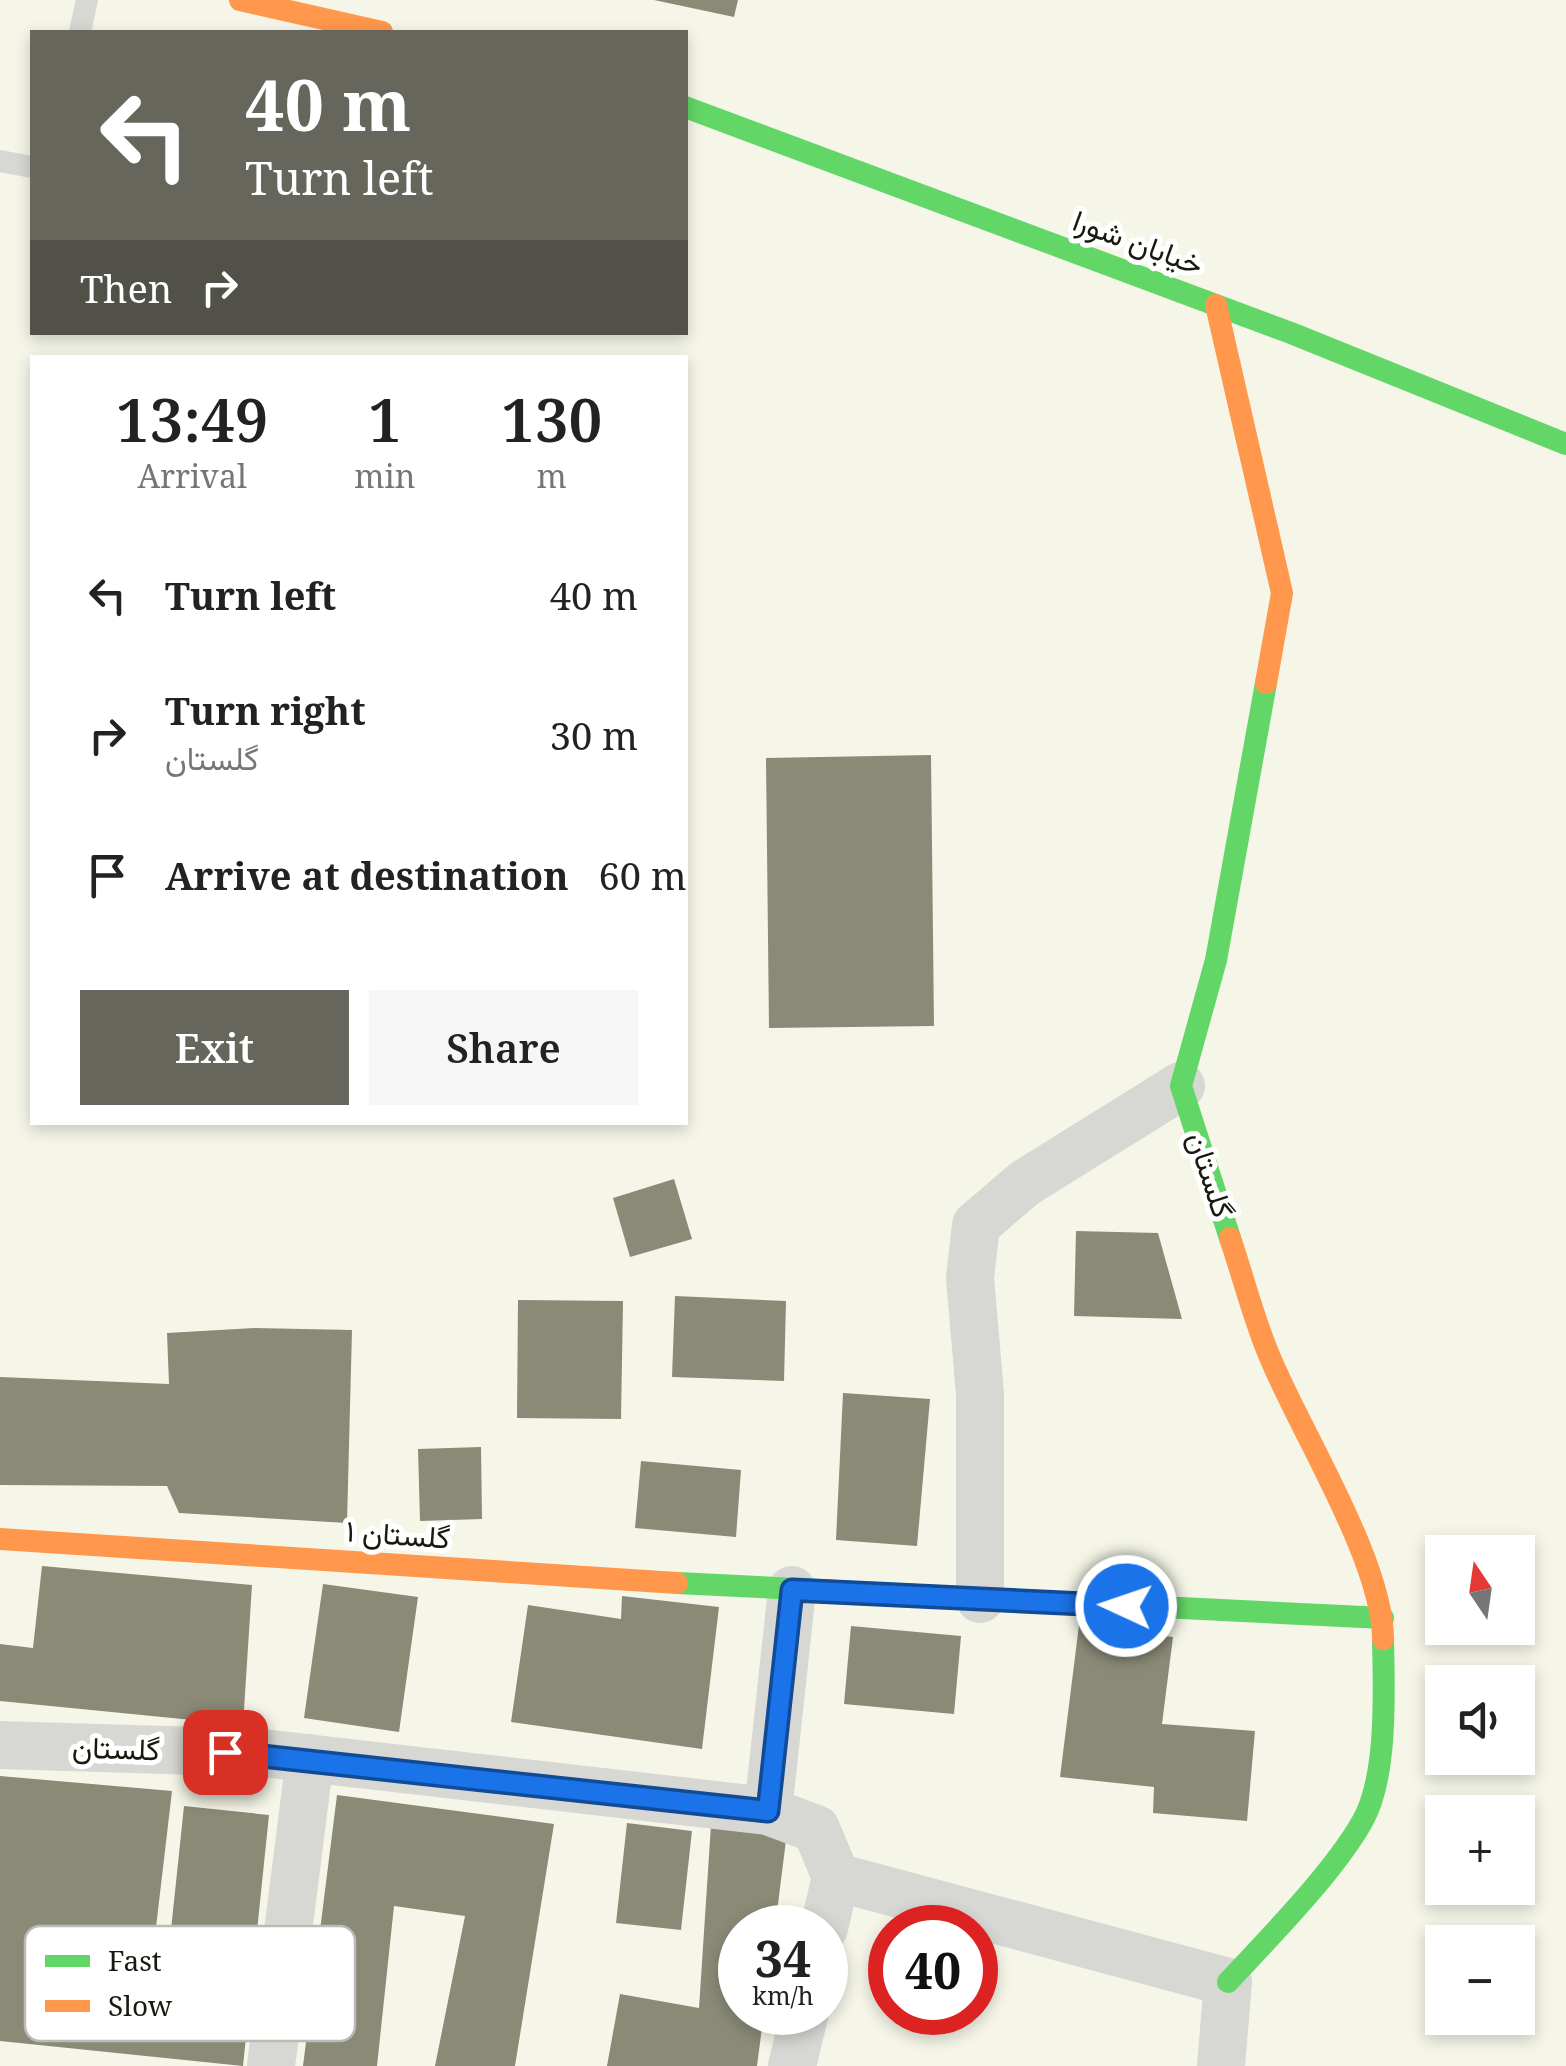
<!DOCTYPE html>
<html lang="en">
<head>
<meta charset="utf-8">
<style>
  body { margin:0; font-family:"Noto Serif",Vazirmatn,serif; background:#f6f6f6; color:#222; height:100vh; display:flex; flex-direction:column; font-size:38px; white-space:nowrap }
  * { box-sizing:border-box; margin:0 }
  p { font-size:32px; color:#767676 }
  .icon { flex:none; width:55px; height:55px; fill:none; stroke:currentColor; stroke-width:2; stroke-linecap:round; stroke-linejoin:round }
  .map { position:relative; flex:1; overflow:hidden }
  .sheet { position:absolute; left:30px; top:355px; width:658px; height:770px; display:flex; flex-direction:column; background:#fff; border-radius:0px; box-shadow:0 5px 15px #0003 }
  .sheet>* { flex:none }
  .hud { position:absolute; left:30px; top:30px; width:658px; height:305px; border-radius:0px; box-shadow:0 5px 15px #0003; background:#66665c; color:#fff; overflow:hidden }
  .needle { width:65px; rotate:347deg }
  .controls { position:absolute; left:1425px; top:1535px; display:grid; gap:20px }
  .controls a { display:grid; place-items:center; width:110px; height:110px; border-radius:0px; background:#fff; box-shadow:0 5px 15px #0003; font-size:50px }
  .speed { position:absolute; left:718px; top:1905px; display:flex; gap:20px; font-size:50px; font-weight:700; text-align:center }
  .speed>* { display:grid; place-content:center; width:130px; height:130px; border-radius:50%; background:#fff; box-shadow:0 5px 15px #0003; line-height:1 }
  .speed small { font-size:25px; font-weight:400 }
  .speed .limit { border:15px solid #d22; background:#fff; color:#111 }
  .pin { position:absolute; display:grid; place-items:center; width:85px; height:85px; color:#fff; margin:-42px; border-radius:20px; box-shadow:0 5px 15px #0006 }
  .me { position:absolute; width:110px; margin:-55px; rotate:273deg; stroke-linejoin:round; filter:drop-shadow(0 0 8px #0008) }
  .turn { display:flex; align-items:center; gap:35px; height:210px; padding:0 50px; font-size:45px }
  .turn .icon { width:130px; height:130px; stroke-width:2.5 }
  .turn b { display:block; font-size:70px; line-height:85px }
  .then { display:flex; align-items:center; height:95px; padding:0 50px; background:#0003; gap:20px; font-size:38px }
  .eta { display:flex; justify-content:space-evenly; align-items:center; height:170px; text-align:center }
  .eta b { font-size:60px; font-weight:600; line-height:70px }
  .action { display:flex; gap:20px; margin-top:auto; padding:20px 50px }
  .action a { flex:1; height:115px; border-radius:0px; background:#66665c; color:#fff; font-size:40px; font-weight:600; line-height:115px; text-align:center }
  .action a+a { background:#f6f6f6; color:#222 }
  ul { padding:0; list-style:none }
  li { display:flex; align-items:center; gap:30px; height:140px; padding:0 50px }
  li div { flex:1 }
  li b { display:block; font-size:38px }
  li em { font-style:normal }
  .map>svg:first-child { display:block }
  .building { fill:#8a8a77; fill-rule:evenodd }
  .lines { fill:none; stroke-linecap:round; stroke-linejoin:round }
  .lane { stroke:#d7d7d3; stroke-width:22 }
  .street { stroke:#d7d7d3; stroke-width:48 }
  .fast { stroke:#63d668; stroke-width:22 }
  .slow { stroke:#ff974d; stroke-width:22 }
  .route-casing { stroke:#114b97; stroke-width:25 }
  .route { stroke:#1a73e8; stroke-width:18 }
  .labels { text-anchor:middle; stroke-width:10; stroke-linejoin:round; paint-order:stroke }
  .street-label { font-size:30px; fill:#191910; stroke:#fff }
  .key { fill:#fff; stroke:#babab7; stroke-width:2.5 }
  .key-label { font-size:28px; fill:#191910 }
</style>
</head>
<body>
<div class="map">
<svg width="1566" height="2066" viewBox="0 0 1566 2066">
  <rect width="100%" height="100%" fill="#f5f6e8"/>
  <g class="building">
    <polygon points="654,0 738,0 734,17"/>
    <polygon points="931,755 934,1026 769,1028 766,758"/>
    <polygon points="674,1179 692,1239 630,1257 613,1198"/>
    <polygon points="1076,1231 1158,1233 1182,1319 1074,1316"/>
    <polygon points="675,1296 786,1301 784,1381 672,1377"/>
    <polygon points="518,1300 623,1301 621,1419 517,1418"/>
    <polygon points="254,1328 352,1330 347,1523 179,1513 167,1486 0,1485 0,1377 169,1384 167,1333"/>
    <polygon points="843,1393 930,1399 917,1546 836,1540"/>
    <polygon points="481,1447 482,1519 420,1521 418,1449"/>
    <polygon points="641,1461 741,1470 736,1537 635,1528"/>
    <polygon points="42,1566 252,1585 243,1725 0,1701 0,1644 33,1648"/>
    <polygon points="323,1584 418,1597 399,1732 304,1718"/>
    <polygon points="622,1596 719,1607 702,1749 511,1722 528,1605 621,1619"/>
    <polygon points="1079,1625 1173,1637 1162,1724 1255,1731 1247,1821 1153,1813 1154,1787 1060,1777"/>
    <polygon points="851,1626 961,1636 954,1714 844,1704"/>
    <path d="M0 1776 172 1791 151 1970 167 1968 184 1806 269 1815 243 2066 0 2041ZM36 1937 73 1940V1963L39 1959Z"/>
    <polygon points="337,1795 554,1824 515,2066 435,2066 465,1916 394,1906 377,2066 303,2066"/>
    <polygon points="627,1823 692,1831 681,1930 616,1923"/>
    <polygon points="711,1825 787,1832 775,1928 740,1928 740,2012 764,2012 757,2066 607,2066 620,1994 699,2008"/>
  </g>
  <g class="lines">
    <g class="lane">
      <polyline points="80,32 87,0"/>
      <polyline points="0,161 32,167"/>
    </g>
    <g class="street">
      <polyline points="980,1599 980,1394 970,1278 976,1225 1025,1183 1181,1086"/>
      <polyline points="0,1745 263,1753 768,1811 816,1829 836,1877 1228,1982 1221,2066"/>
      <polyline points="768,1811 792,1590"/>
      <polyline points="824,1928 836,1877"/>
      <polyline points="271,2066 310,1758"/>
      <polyline points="792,2066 805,2012"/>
    </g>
    <g class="fast">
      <polyline points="685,107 1291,333 1566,444"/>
      <polyline points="1230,1238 1181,1086 1216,960 1266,683"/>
      <polyline points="677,1583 1383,1618"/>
      <path d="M1228 1982C1269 1938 1333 1873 1362 1822 1388 1778 1384 1689 1383 1639"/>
    </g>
    <g class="slow">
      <polyline points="240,0 382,32"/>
      <polyline points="1216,305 1282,593 1266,683"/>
      <path d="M1230 1238C1243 1276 1253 1317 1269 1355 1300 1431 1383 1561 1383 1639"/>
      <polyline points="0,1539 677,1583"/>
    </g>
  </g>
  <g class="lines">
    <g class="route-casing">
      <polyline id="route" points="225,1752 768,1811 792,1590 1126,1606"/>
    </g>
    <use href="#route" class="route"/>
  </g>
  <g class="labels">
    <g class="street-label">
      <text transform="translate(1138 243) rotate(20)" y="10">خیابان شورا</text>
      <text transform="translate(1210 1175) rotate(72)" y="10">گلستان</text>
      <text transform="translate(398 1535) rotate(4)" y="10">گلستان ۱</text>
      <text transform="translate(116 1749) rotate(2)" y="10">گلستان</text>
    </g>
  </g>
  <rect x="25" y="1926" width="330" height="115" rx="15" class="key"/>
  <rect x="45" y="1955" width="45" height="12" fill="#63d668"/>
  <rect x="45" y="2000" width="45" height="12" fill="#ff974d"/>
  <g class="key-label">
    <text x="108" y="1971">Fast</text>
    <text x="108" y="2016">Slow</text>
  </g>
</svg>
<div class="controls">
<a><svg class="needle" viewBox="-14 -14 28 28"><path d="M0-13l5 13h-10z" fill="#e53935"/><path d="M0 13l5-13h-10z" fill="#767676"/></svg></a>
<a><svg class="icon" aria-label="sound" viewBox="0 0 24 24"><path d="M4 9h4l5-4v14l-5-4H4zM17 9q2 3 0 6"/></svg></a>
<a>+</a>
<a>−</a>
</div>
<div class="speed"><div>34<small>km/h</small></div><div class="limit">40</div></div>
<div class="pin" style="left:225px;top:1752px;background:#d93025"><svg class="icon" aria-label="arrive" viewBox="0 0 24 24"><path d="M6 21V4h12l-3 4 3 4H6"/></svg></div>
<svg class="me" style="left:1126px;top:1606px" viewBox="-20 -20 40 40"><circle r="17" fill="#1a73e8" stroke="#fff" stroke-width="3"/><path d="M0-11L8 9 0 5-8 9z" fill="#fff"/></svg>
<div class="hud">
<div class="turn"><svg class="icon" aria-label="left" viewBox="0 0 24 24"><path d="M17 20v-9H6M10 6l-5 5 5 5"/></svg><div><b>40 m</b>Turn left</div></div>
<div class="then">Then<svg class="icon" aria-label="right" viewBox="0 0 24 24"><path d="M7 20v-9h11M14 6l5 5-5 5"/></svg></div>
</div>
<section class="sheet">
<div class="eta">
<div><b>13:49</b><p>Arrival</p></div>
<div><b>1</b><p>min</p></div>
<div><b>130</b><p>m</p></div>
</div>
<ul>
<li><svg class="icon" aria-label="left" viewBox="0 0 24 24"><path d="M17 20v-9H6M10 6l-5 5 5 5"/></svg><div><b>Turn left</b></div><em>40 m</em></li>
<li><svg class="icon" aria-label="right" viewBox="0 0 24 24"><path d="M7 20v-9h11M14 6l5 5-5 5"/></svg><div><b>Turn right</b><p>گلستان</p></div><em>30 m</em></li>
<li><svg class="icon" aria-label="arrive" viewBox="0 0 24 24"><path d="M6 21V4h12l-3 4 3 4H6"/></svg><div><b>Arrive at destination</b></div><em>60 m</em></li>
</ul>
<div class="action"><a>Exit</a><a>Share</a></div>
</section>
</div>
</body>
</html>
